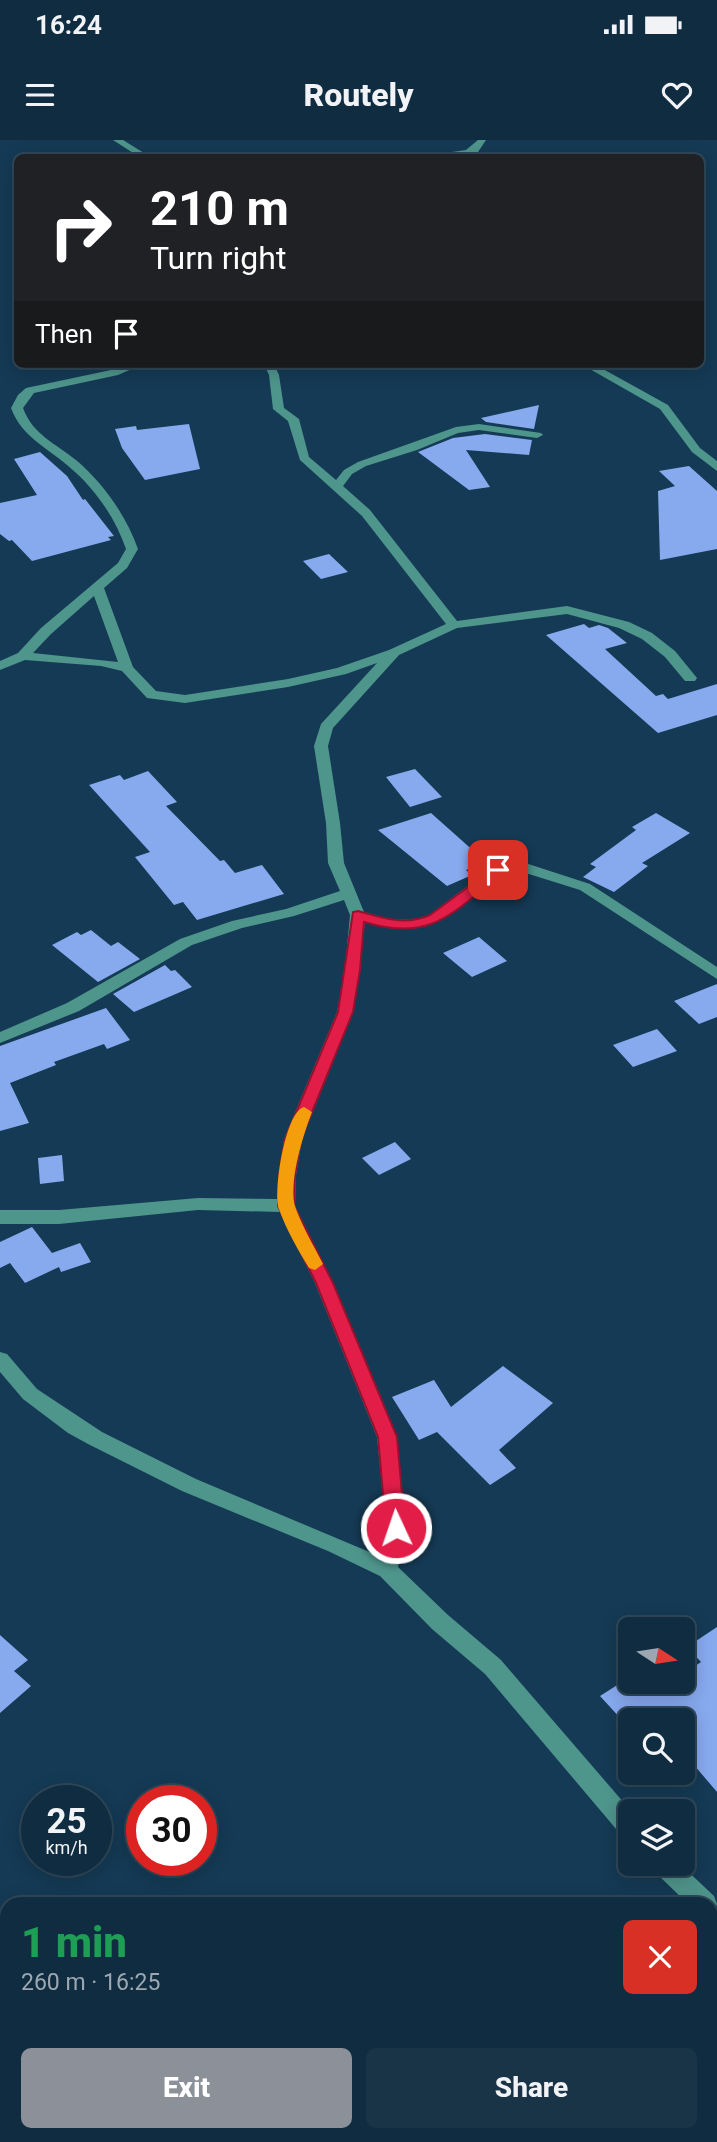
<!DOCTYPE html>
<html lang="en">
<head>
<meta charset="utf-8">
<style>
  body { margin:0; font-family:Roboto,sans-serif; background:#193447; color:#f1f3f6; height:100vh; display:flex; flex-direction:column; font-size:26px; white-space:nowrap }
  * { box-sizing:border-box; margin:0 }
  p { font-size:23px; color:#9ca7b1 }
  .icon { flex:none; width:38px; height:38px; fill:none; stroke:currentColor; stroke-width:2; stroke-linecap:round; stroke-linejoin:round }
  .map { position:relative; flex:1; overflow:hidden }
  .sheet { position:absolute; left:0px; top:1757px; width:718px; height:245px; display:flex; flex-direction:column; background:#102c40; border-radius:21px 21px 0 0; box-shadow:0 4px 18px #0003,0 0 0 2px #304859 }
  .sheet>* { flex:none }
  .top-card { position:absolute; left:14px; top:14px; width:690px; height:214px; border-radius:10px; box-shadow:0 4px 18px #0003,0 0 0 2px #304859; background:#202124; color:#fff; overflow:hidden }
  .needle { width:46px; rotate:102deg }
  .fabs { position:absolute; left:618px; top:1477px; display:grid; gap:14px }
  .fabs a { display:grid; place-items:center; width:77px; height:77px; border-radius:10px; background:#102c40; box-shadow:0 4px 18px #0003,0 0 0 2px #304859; font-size:35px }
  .speed { position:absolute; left:21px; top:1645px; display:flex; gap:14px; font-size:35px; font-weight:700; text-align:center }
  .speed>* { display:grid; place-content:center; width:91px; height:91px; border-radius:50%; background:#102c40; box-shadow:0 4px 18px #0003,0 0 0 2px #304859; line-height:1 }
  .speed small { font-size:18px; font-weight:400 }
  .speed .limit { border:10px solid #d22; background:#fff; color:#111 }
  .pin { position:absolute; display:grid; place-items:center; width:60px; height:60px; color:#fff; margin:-30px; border-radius:14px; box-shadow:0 4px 10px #0006 }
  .me { position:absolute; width:77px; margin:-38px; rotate:357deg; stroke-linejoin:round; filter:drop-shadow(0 0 5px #0008) }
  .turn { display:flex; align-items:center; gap:24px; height:147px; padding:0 21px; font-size:32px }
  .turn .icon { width:91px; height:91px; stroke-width:2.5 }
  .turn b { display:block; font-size:49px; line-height:60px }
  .then { display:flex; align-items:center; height:66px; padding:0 21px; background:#0003; gap:14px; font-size:26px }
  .round { display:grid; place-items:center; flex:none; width:74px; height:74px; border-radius:10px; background:#193447 }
  .overview { display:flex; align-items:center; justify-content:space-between; height:119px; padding:0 21px }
  h1 { font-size:42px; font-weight:800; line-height:52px; color:#1e9e55 }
  .cta { display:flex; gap:14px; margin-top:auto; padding:14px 21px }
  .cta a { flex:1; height:80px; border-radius:10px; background:#8c9099; color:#fff; font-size:28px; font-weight:800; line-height:80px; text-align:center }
  .cta a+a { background:#193447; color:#f1f3f6 }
  .status { display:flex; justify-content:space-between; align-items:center; height:49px; padding:0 35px; background:#102c40; direction:ltr }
  .status svg { height:19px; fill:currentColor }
  header { display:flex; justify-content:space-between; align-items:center; height:91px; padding:0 21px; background:#102c40; font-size:32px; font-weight:800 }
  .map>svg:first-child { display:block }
  .building { fill:#87a9ee }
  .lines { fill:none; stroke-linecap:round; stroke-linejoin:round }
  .minor { fill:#4e958b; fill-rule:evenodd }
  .route { fill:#e11d48; stroke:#92132f; stroke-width:2 }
  .slow { fill:#f59e0b }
</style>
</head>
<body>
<div class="status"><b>16:24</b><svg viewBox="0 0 49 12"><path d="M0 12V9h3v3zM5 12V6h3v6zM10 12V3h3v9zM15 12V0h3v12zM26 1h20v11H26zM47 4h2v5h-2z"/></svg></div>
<header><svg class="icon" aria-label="menu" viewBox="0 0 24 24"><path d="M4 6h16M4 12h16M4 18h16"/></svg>Routely<svg class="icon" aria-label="heart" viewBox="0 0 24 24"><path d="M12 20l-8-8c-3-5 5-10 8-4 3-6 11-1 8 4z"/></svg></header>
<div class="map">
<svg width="717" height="2002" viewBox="0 0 717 2002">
  <rect width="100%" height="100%" fill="#153a55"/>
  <g class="building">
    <polygon points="539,265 534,289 486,282 481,278"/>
    <polygon points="189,284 200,329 145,340 122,308 115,289 136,286 137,290"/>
    <polygon points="485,294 532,300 529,315 466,310 490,347 469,350 418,312 453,298"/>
    <polygon points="40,312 67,336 83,360 85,359 114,396 108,397 111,400 32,421 12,400 9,401 0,394 0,363 37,355 14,319"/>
    <polygon points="689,326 717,351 717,409 660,420 658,351 675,346 659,331"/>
    <polygon points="329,414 348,432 321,439 303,421"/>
    <polygon points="584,484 589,488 599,485 608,488 627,503 605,509 656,556 663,554 668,559 717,544 717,575 658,593 546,495"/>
    <polygon points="415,629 442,657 410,667 386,637"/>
    <polygon points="148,631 177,662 166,666 220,721 224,720 235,733 262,725 284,754 197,780 183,762 174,765 135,717 150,712 89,645 120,635 124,640"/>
    <polygon points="431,673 486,722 466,730 472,735 447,746 378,690"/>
    <polygon points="656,673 690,693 642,723 648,726 614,752 583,737 596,727 590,724 636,690 632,687"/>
    <polygon points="91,790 111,806 118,802 140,819 98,842 52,805 77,792 81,795"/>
    <polygon points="479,797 507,821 472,837 443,813"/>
    <polygon points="165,825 171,831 175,830 192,847 134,872 113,854"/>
    <polygon points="717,844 717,877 699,884 674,861"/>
    <polygon points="106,868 130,900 107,909 104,904 54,922 56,925 10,943 29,983 0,991 0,906"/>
    <polygon points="657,889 677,911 633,927 613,905"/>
    <polygon points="395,1002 411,1019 379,1035 362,1018"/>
    <polygon points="62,1015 64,1041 40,1044 38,1018"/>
    <polygon points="32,1087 52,1113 80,1103 91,1122 61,1132 59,1127 25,1143 10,1123 0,1128 0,1102"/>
    <polygon points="503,1226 553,1263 499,1310 516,1328 490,1345 437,1292 419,1300 392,1257 434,1240 451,1267"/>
    <polygon points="717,1487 717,1652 682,1611 682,1580 622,1580 600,1556 622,1542 682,1542 682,1535 701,1522 687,1507"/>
    <polygon points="0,1495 28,1520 14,1531 31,1546 0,1573"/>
  </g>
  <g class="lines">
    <g class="minor">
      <polygon points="113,0 123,0 152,18 141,18"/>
      <polygon points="478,0 486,0 478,12 471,15 409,18 466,10"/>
      <path d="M128 224H143L118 235 34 253 23 268C33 295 55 303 76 320 103 343 126 375 138 409L127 428 104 448 133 527 156 551 185 555 288 539 337 528 389 510 446 484 362 376 300 320 288 281 273 269 269 235 264 224H274L279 235 284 268 299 279 309 317 336 340 344 330 358 322 456 287 479 284 541 293 543 295 537 298 479 290 458 293 417 310 366 326 352 334 343 346 370 370 457 481 567 466 629 482 652 493 675 511 697 538 695 541H685L665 517 642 499 619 488 567 474 457 488 399 515 333 588 328 606 340 683 344 723 364 772C387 779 407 784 429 775L493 727 516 720 590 744 717 827V839L580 750 516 730 503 733C455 770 431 804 365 782L353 872 302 999 296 1035 295 1066 333 1143 397 1297 406 1388 398 1427 448 1475 501 1520 631 1671 630 1699 622 1696 485 1534 432 1489 380 1436 328 1411 182 1351 88 1304 68 1293 23 1259 0 1232V1212L7 1214 37 1249 102 1292 196 1339 379 1416 386 1388 377 1297 315 1143 280 1072 198 1070 59 1084H0V1070H59L198 1058 277 1059 284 999 337 872 345 829 350 775 344 760 294 776 242 788 192 805 79 871 0 903V892L67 863 180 799 232 781 286 769 340 751 328 723 326 683 314 606 321 584 377 523 346 534 288 547 185 563 147 558 122 531 101 526 25 520 0 530V521L18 513 41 488 118 423 126 409C115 377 94 347 67 325 45 306 22 297 11 268L18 255 26 248 111 230ZM94 456 118 522 33 513 51 494Z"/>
      <polygon points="581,224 594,224 668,265 700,308 717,321 717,331 692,312 660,269"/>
      <polygon points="651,1724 680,1724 714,1756 717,1764 714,1772 710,1773 710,1764 688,1764 655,1732"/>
    </g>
  </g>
  <path class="route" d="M498 725 503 727V733C452 772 433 803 364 782L360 830 353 872 301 999 295 1035 294 1066 333 1143 397 1297 405 1388 402 1393 396 1396 389 1393 386 1388 378 1297 316 1143 278 1066 279 1035 285 999 338 872 353 772 358 771C383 778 405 786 430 775Z"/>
  <path class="slow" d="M304 967 312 972C303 995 287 1046 296 1069 303 1088 314 1106 323 1124L315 1130 309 1128C298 1110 286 1089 279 1069 273 1052 285 972 304 967Z"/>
</svg>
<div class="fabs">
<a><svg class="needle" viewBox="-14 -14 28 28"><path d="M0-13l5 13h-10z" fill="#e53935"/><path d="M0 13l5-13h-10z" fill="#9ca7b1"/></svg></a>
<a><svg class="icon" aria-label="search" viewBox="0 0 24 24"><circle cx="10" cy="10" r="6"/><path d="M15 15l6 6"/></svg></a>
<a><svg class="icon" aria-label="layers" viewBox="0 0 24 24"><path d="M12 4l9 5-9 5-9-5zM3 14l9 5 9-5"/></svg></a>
</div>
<div class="speed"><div>25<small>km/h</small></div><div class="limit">30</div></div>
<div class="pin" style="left:498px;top:730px;background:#d93025"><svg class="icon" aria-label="arrive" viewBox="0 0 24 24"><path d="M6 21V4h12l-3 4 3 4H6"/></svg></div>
<svg class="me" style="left:396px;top:1388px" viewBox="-20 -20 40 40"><circle r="17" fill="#e11d48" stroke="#fff" stroke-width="3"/><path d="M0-11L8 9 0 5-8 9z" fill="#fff"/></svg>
<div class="top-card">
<div class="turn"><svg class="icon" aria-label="right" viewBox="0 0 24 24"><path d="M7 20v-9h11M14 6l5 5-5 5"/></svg><div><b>210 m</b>Turn right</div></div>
<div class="then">Then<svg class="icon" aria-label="arrive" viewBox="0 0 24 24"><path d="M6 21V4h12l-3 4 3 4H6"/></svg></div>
</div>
<section class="sheet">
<div class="overview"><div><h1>1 min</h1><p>260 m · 16:25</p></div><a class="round" style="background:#d93025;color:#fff"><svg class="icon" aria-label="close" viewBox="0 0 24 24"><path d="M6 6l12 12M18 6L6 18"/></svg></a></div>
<div class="cta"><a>Exit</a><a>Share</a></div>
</section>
</div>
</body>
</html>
